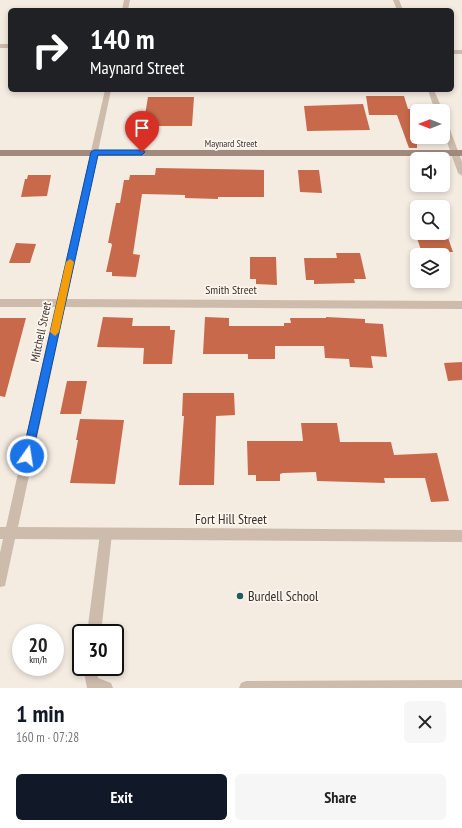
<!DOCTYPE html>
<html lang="en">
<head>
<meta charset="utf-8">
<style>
  body { margin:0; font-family:"PT Sans Narrow",sans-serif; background:#f6f6f6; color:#222; height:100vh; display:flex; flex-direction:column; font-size:15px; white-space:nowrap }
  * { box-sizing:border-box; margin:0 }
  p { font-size:13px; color:#767676 }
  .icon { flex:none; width:22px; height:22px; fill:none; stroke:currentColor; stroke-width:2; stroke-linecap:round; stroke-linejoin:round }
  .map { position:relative; height:688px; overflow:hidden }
  .details { display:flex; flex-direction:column; background:#fff; flex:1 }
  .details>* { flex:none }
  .guide { position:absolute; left:8px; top:8px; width:446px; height:84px; border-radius:6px; box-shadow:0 2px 6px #0003; background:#202124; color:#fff; overflow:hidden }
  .needle { width:26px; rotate:270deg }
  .controls { position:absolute; left:410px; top:104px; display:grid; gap:8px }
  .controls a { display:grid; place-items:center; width:40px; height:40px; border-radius:6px; background:#fff; box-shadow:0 2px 6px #0003; font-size:20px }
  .speed { position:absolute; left:12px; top:624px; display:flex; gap:8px; font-size:20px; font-weight:700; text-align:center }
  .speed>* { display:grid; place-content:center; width:52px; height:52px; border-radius:50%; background:#fff; box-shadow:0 2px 6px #0003; line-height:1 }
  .speed small { font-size:10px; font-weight:400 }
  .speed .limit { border:2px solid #111; border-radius:6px; background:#fff; color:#111 }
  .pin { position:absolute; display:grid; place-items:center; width:34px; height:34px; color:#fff; margin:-41px -17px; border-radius:50% 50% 50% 0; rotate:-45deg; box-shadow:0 0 4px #0007 }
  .pin .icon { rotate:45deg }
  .me { position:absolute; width:44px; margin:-22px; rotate:13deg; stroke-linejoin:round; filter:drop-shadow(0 0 3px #0008) }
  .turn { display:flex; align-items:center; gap:14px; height:84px; padding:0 16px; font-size:18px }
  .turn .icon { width:52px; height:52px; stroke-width:2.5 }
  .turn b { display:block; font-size:28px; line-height:34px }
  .round { display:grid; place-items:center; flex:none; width:42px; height:42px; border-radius:6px; background:#f6f6f6 }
  .summary { display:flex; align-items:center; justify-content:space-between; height:68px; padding:0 16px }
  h1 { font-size:24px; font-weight:700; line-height:30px; color:#111827 }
  .primary-button { display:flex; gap:8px; margin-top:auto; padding:8px 16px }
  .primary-button a { flex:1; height:46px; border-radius:6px; background:#111827; color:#fff; font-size:16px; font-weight:700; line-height:46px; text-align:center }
  .primary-button a+a { background:#f6f6f6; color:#222 }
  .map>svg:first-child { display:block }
  .building { fill:#c8694b }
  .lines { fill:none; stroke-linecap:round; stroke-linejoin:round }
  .lane { fill:#cdbbac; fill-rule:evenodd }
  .street { fill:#cdbbac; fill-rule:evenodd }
  .secondary { fill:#a18a7d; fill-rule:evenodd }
  .route { fill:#1a73e8; stroke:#114b97 }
  .slow { fill:#f59e0b }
  .poi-dot { fill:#1f5a5e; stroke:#fbf5ee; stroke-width:1.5 }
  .labels { text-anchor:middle; stroke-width:3.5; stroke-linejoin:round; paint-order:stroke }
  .far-street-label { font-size:10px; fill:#3b302b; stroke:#fbf5ee }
  .street-label { font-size:12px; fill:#3b302b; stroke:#fbf5ee }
  .near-street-label { font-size:14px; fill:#3b302b; stroke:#fbf5ee }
  .near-poi-label { font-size:14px; fill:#3b302b; stroke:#fbf5ee; text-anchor:start }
</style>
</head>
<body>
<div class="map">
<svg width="462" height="688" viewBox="0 0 462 688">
  <rect width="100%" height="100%" fill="#f4ebe1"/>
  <g class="building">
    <polygon points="366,96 404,96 408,109 412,109 417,122 417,148 409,148 397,115 369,115"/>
    <polygon points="148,97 194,97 192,126 148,126 149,121 144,121"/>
    <polygon points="363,104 370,130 307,131 304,106"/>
    <polygon points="156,168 264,170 264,197 218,197 218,199 185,198 185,195 142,194 133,254 140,255 136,277 112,276 112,272 106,272 112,245 111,243 108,243 116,203 120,203 124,180 129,180 130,175 155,175"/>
    <polygon points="298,170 319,170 322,193 300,192"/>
    <polygon points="28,175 51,175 47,196 21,197 25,179 27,179"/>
    <polygon points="415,232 443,233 443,232 446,232 453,252 422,253"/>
    <polygon points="16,243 36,244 30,263 9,263"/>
    <polygon points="336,253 360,253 366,279 354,279 355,283 314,284 314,280 306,280 304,258 337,258"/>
    <polygon points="250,257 276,257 277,285 256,284 256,279 250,279"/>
    <polygon points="103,317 133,318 132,326 170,326 170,330 175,330 172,364 143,364 144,348 97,347"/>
    <polygon points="205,317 229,318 229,326 284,326 284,323 291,323 290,318 326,318 326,317 365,319 365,323 383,324 387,357 371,356 373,368 350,367 349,359 325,358 324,346 275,346 275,359 248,359 248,354 203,354"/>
    <polygon points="0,318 26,318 5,397 0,396"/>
    <polygon points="462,362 462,380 448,381 444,363"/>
    <polygon points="67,381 87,381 81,414 60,414"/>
    <polygon points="183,393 234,393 235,415 216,416 214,485 179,485 184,416 182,416"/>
    <polygon points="80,419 124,420 115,484 70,483 78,440 76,440"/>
    <polygon points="301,423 337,423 340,442 391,442 394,455 437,453 449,501 431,502 425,478 384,478 385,483 317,481 316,472 283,473 280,474 280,481 256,481 256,475 248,475 247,441 303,441"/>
  </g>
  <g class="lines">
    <g class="lane">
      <polygon points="106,528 110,530 112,534 101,633 87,633 100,534 102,530"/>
      <polygon points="83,667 97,667 98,678 111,683 113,688 87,688"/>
      <polygon points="462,680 462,688 239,688 241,683 246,681"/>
    </g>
    <g class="street">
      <polygon points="124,0 130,0 128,10 122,10"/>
      <polygon points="393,0 399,0 403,10 397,10"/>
      <rect x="0" y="44" width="10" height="4"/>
      <rect x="452" y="50" width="10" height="4"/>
      <polygon points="105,90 111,90 67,299 462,301 462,309 65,307 18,527 462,530 462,542 15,539 6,581 5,586 0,587 0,553 3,539 0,539 0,527 6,527 55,307 0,307 0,299 57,299"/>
      <polygon points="428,90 434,90 443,111 435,111"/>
      <polygon points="443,119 447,121 462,162 462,176 458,173 443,131"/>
    </g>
    <rect class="secondary" x="0" y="150" width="462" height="6"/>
  </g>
  <polygon class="route" points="94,150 142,150 145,152 142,155 98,155 32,456 31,460 27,461 24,460 22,456 91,152"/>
  <polygon class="slow" points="70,259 74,262 59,332 55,336 50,332 66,262"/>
  <circle class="poi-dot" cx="240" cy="596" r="4"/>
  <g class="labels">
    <g class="far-street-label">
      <text x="231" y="147">Maynard Street</text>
    </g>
    <g class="street-label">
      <text x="231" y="294">Smith Street</text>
      <text transform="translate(41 332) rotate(-78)" y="4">Mitchell Street</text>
    </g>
    <g class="near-street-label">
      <text x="231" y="524">Fort Hill Street</text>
    </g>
    <g class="near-poi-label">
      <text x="248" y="601">Burdell School</text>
    </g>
  </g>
</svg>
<div class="controls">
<a><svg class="needle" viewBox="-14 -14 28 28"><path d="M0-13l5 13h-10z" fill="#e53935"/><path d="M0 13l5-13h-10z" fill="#767676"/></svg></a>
<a><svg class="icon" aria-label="sound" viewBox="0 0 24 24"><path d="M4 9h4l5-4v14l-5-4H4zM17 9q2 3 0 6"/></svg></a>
<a><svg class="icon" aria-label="search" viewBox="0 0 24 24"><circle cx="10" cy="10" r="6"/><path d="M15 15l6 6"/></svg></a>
<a><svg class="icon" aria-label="layers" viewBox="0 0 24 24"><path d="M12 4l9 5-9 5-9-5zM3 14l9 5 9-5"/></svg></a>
</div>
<div class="speed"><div>20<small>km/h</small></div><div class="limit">30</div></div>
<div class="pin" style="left:142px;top:152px;background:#d93025"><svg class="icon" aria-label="arrive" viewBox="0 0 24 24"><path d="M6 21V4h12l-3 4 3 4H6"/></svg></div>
<svg class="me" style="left:27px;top:456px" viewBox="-20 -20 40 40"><circle r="17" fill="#1a73e8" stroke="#fff" stroke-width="3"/><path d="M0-11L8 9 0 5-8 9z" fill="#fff"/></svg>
<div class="guide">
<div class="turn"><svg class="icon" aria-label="right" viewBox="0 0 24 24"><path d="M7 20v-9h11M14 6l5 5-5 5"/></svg><div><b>140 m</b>Maynard Street</div></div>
</div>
</div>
<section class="details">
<div class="summary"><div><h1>1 min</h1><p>160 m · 07:28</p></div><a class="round"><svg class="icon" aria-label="close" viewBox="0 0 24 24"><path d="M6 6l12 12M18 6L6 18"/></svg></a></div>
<div class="primary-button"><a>Exit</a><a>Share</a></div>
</section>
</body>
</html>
